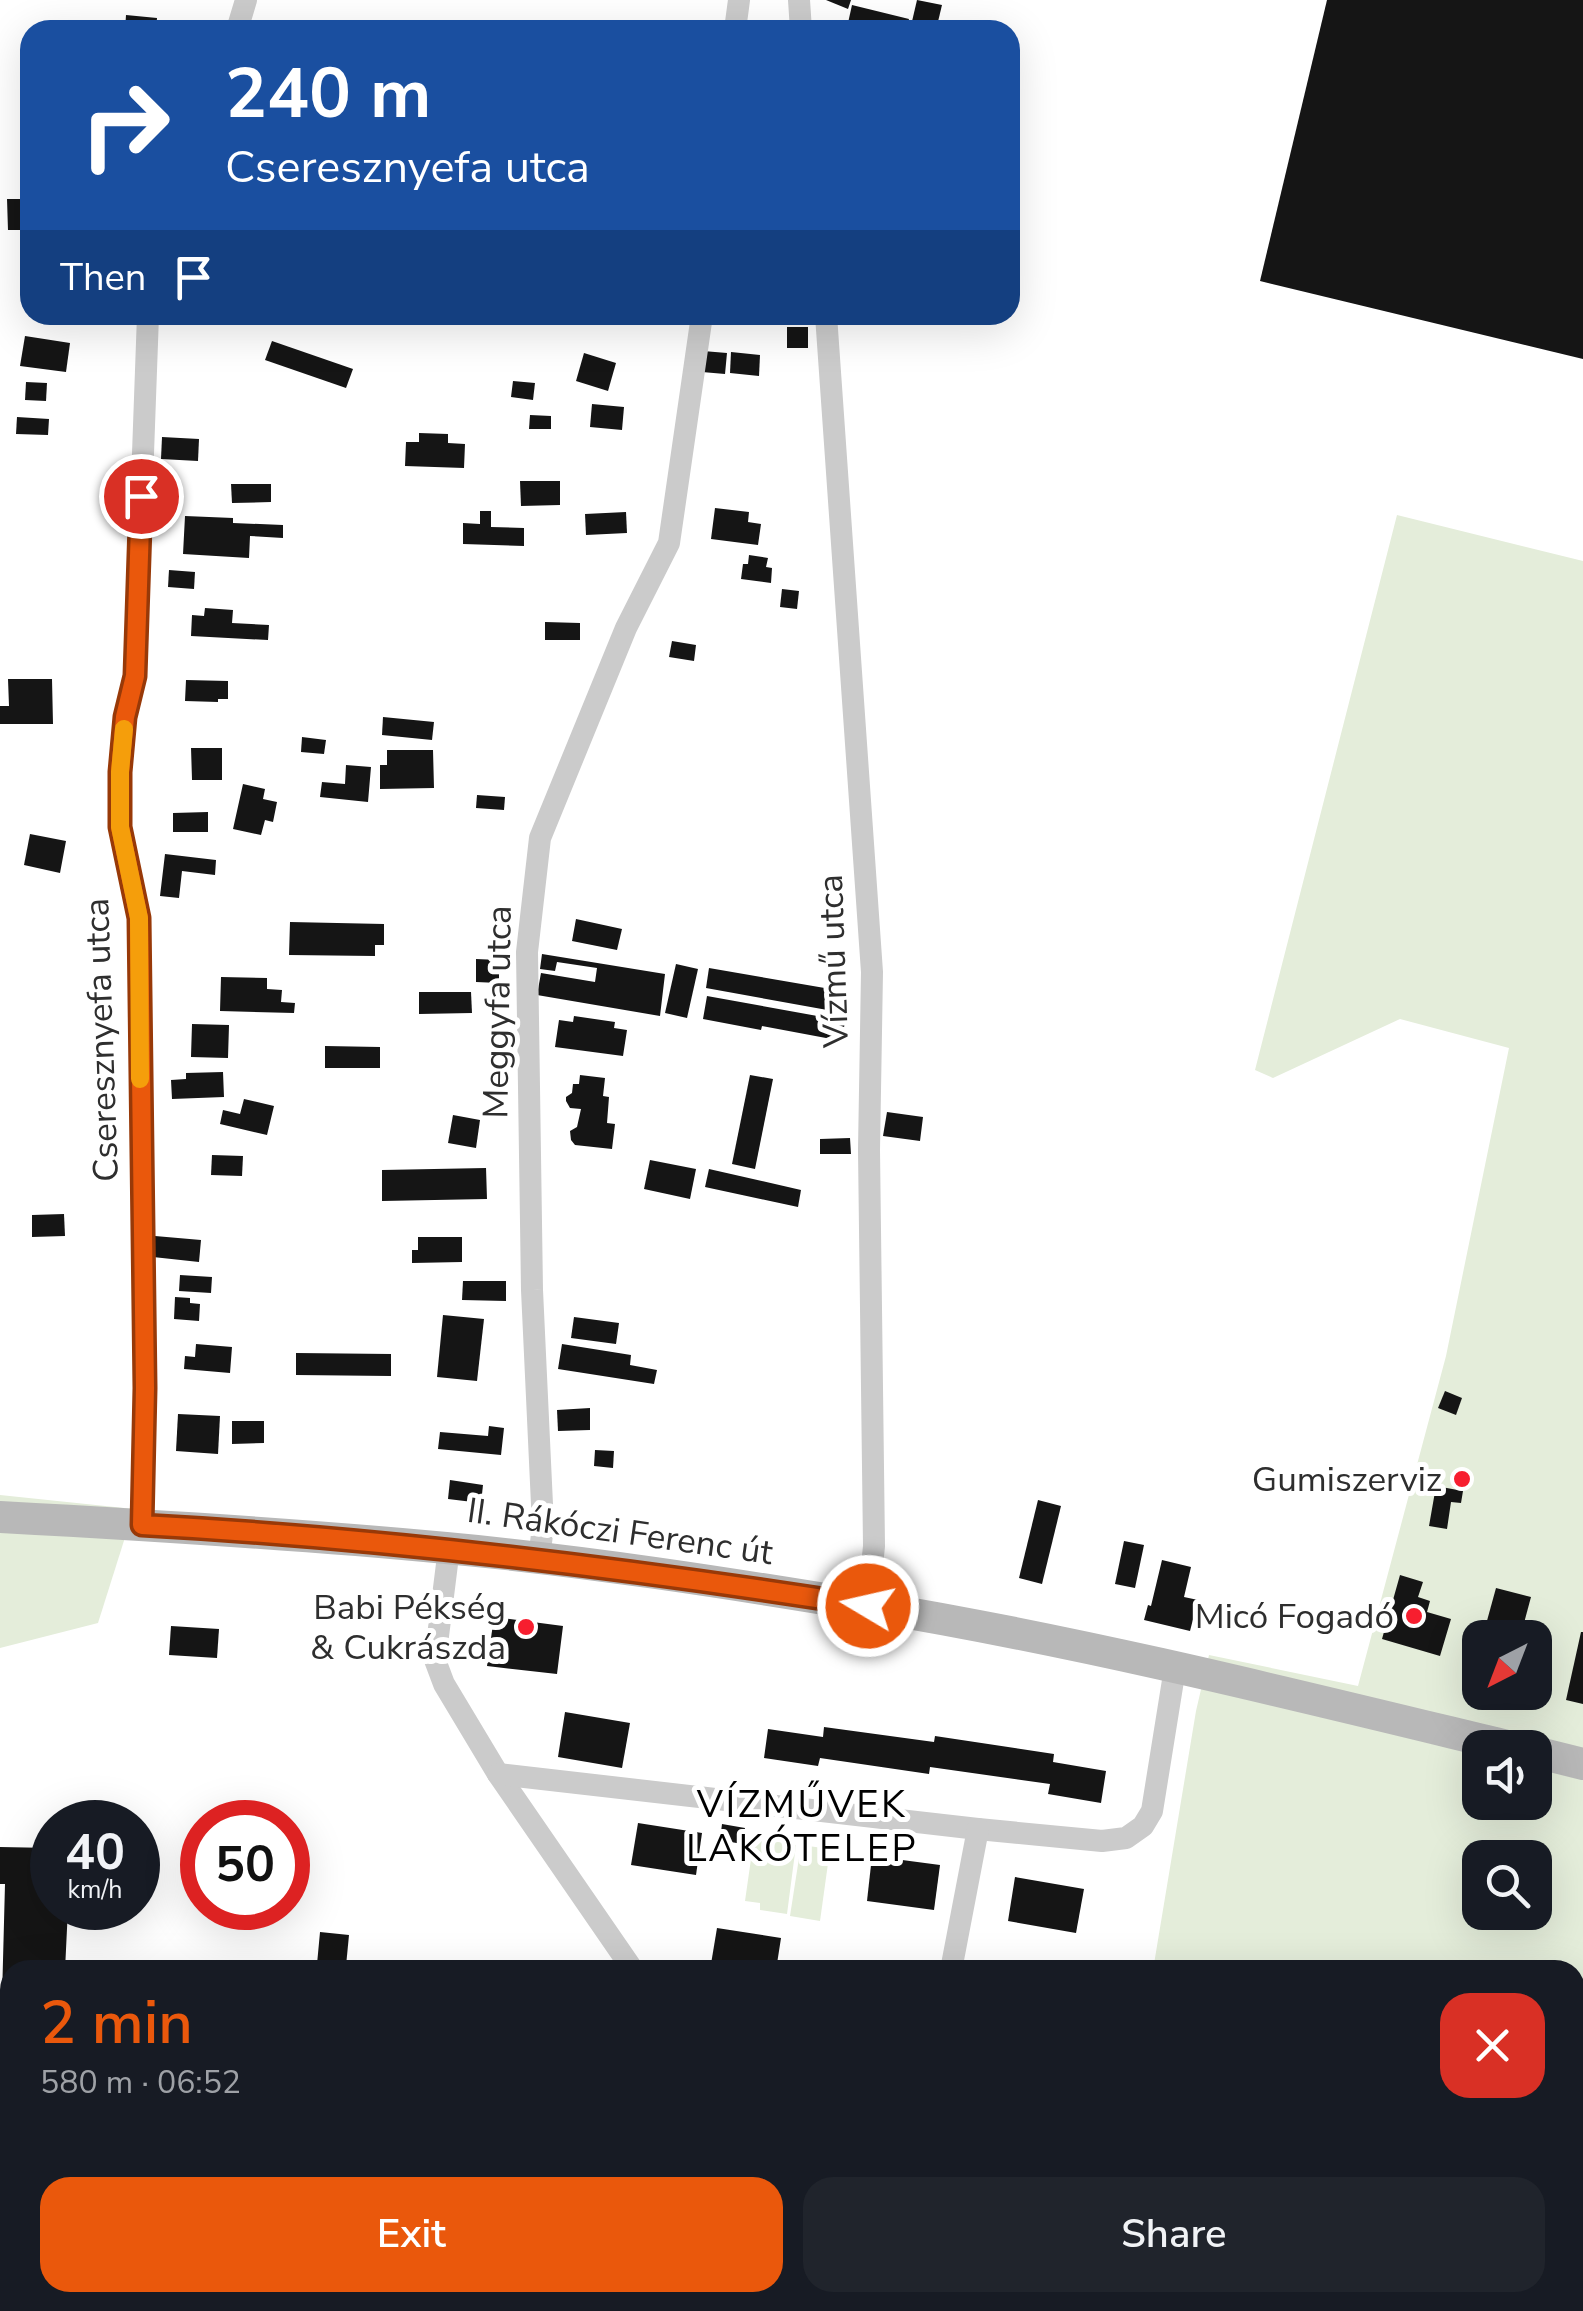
<!DOCTYPE html>
<html lang="en">
<head>
<meta charset="utf-8">
<style>
  body { margin:0; font-family:"Nunito Sans",sans-serif; background:#20242c; color:#f1f3f6; height:100vh; display:flex; flex-direction:column; font-size:38px; white-space:nowrap }
  * { box-sizing:border-box; margin:0 }
  p { font-size:32px; color:#9ea1a6 }
  .icon { flex:none; width:55px; height:55px; fill:none; stroke:currentColor; stroke-width:2; stroke-linecap:round; stroke-linejoin:round }
  .map { position:relative; flex:1; overflow:hidden }
  .sheet { position:absolute; left:0px; top:1960px; width:1585px; height:352px; display:flex; flex-direction:column; background:#171b24; border-radius:30px 30px 0 0; box-shadow:0 10px 40px #0002 }
  .sheet>* { flex:none }
  .banner { position:absolute; left:20px; top:20px; width:1000px; height:305px; border-radius:30px; box-shadow:0 10px 40px #0002; background:#1a4fa0; color:#fff; overflow:hidden }
  .needle { width:65px; rotate:222deg }
  .buttons { position:absolute; left:1462px; top:1620px; display:grid; gap:20px }
  .buttons a { display:grid; place-items:center; width:90px; height:90px; border-radius:20px; background:#171b24; box-shadow:0 10px 40px #0002; font-size:50px }
  .speed { position:absolute; left:30px; top:1800px; display:flex; gap:20px; font-size:50px; font-weight:700; text-align:center }
  .speed>* { display:grid; place-content:center; width:130px; height:130px; border-radius:50%; background:#171b24; box-shadow:0 10px 40px #0002; line-height:1 }
  .speed small { font-size:25px; font-weight:400 }
  .speed .limit { border:15px solid #d22; background:#fff; color:#111 }
  .pin { position:absolute; display:grid; place-items:center; width:85px; height:85px; color:#fff; margin:-42px; border:5px solid #fff; border-radius:50%; box-shadow:0 2px 10px #0007 }
  .me { position:absolute; width:110px; margin:-55px; rotate:279deg; stroke-linejoin:round; filter:drop-shadow(0 0 8px #0008) }
  .turn { display:flex; align-items:center; gap:35px; height:210px; padding:0 40px; font-size:45px }
  .turn .icon { width:130px; height:130px; stroke-width:2.5 }
  .turn b { display:block; font-size:70px; line-height:85px }
  .then { display:flex; align-items:center; height:95px; padding:0 40px; background:#0003; gap:20px; font-size:38px }
  .round { display:grid; place-items:center; flex:none; width:105px; height:105px; border-radius:30px; background:#20242c }
  .headline { display:flex; align-items:center; justify-content:space-between; height:170px; padding:0 40px }
  h1 { font-size:60px; font-weight:600; line-height:75px; color:#ea580c }
  .cta { display:flex; gap:20px; margin-top:auto; padding:20px 40px }
  .cta a { flex:1; height:115px; border-radius:30px; background:#ea580c; color:#fff; font-size:40px; font-weight:600; line-height:115px; text-align:center }
  .cta a+a { background:#20242c; color:#f1f3f6 }
  .map>svg:first-child { display:block }
  .green { fill:#e4edda; fill-rule:evenodd }
  .building { fill:#151515 }
  .lines { fill:none; stroke-linecap:round; stroke-linejoin:round }
  .street { stroke:#cbcbcb; stroke-width:22 }
  .secondary { stroke:#b8b8b8; stroke-width:32 }
  .route-casing { stroke:#983908; stroke-width:25 }
  .route { stroke:#ea580c; stroke-width:18 }
  .slow { stroke:#f59e0b; stroke-width:18 }
  .poi-dot { fill:#f71e2f; stroke:#fff; stroke-width:4 }
  .labels { text-anchor:middle; stroke-width:10; stroke-linejoin:round; paint-order:stroke }
  .street-label { font-size:35px; fill:#2e2e2e; stroke:#fff }
  .poi-label { font-size:35px; fill:#2e2e2e; stroke:#fff; text-anchor:end }
  .neighbourhood-label { font-size:38px; letter-spacing:2.5px; fill:#000; stroke:#fff }
</style>
</head>
<body>
<div class="map">
<svg width="1583" height="2311" viewBox="0 0 1583 2311">
  <rect width="100%" height="100%" fill="#fff"/>
  <g class="green">
    <path d="M1397 515 1583 561V2311H824L819 2303 1575 2302V1970H1153L1196 1711 1209 1655 1358 1686 1446 1356 1509 1048 1400 1019 1273 1078 1255 1070ZM1480 1638H1535V1692H1480ZM1480 1748H1535V1802H1480ZM1480 1858H1535V1912H1480Z"/>
    <polygon points="0,1495 134,1509 98,1623 0,1648"/>
    <polygon points="754,1838 796,1845 787,1914 760,1910 760,1903 745,1901"/>
    <polygon points="801,1845 830,1849 820,1921 790,1916"/>
  </g>
  <g class="building">
    <polygon points="826,0 851,0 848,9"/>
    <polygon points="917,0 942,5 936,30 910,30"/>
    <polygon points="1327,0 1583,0 1583,359 1260,281"/>
    <polygon points="852,5 909,19 906,30 876,30 848,23"/>
    <polygon points="126,15 157,18 156,30 125,30"/>
    <polygon points="599,24 624,28 624,30 598,30"/>
    <polygon points="7,199 30,199 30,230 8,230"/>
    <polygon points="712,315 743,315 742,320 711,318"/>
    <rect x="787" y="327" width="21" height="21"/>
    <polygon points="25,336 70,343 66,372 20,366"/>
    <polygon points="272,341 353,369 346,388 265,360"/>
    <polygon points="703,351 727,353 725,374 702,372"/>
    <polygon points="731,352 760,355 759,376 730,373"/>
    <polygon points="584,353 616,363 608,391 576,381"/>
    <polygon points="513,381 535,383 533,400 511,397"/>
    <polygon points="26,382 47,383 46,401 25,400"/>
    <polygon points="592,404 624,407 622,430 590,427"/>
    <polygon points="530,415 551,416 551,429 529,429"/>
    <polygon points="17,417 49,419 48,435 16,434"/>
    <polygon points="419,433 448,434 448,443 465,444 464,468 405,466 406,442 419,442"/>
    <polygon points="162,437 199,439 198,461 161,459"/>
    <polygon points="520,481 560,481 560,505 521,506"/>
    <polygon points="231,484 271,484 271,502 232,503"/>
    <polygon points="715,508 749,512 748,522 761,524 758,545 711,539"/>
    <polygon points="480,511 491,511 491,527 524,528 524,546 463,544 463,523 480,524"/>
    <polygon points="626,512 627,533 586,535 585,514"/>
    <polygon points="185,516 233,518 233,523 283,525 283,538 250,536 249,558 183,554"/>
    <polygon points="749,555 768,558 766,567 772,568 771,583 741,579 743,564 748,564"/>
    <polygon points="169,570 195,572 194,589 168,587"/>
    <polygon points="782,589 799,591 797,609 780,607"/>
    <polygon points="205,608 233,610 232,623 269,625 268,640 191,636 192,615 204,616"/>
    <polygon points="545,622 580,623 580,640 545,640"/>
    <polygon points="672,641 696,645 694,661 669,657"/>
    <polygon points="8,679 52,679 53,724 0,724 0,706 9,706"/>
    <polygon points="186,680 228,681 228,699 218,699 218,702 185,701"/>
    <polygon points="383,717 434,722 432,740 382,735"/>
    <polygon points="302,737 326,740 324,754 301,752"/>
    <polygon points="191,748 222,748 222,780 192,780"/>
    <polygon points="387,750 433,750 434,788 380,789 380,765 387,765"/>
    <polygon points="346,765 371,767 368,802 320,797 322,782 345,784"/>
    <polygon points="243,784 265,789 263,799 277,802 273,822 265,820 261,835 233,829"/>
    <polygon points="477,795 505,797 504,810 476,808"/>
    <polygon points="208,812 208,832 173,832 173,813"/>
    <polygon points="30,834 66,841 60,873 24,865"/>
    <polygon points="165,854 216,860 215,875 182,871 179,898 160,896"/>
    <polygon points="576,919 622,929 617,950 572,941"/>
    <polygon points="290,922 384,924 384,945 375,945 375,956 289,955"/>
    <polygon points="542,954 665,974 660,1016 537,995 541,973 595,982 597,968 557,962 555,971 540,969"/>
    <polygon points="476,959 499,960 499,983 476,982"/>
    <polygon points="676,964 698,969 687,1018 665,1013"/>
    <polygon points="709,968 848,992 844,1013 706,988"/>
    <polygon points="221,977 267,978 267,989 282,990 281,1002 295,1003 294,1013 220,1011"/>
    <polygon points="419,992 471,992 472,1013 419,1014"/>
    <polygon points="707,996 845,1021 842,1041 762,1026 761,1030 703,1019"/>
    <polygon points="574,1016 615,1022 614,1028 627,1030 623,1056 555,1047 559,1020 573,1022"/>
    <polygon points="192,1024 229,1025 228,1058 191,1057"/>
    <polygon points="325,1046 380,1047 380,1068 325,1068"/>
    <polygon points="223,1072 224,1097 172,1099 171,1080 186,1079 186,1073"/>
    <polygon points="580,1075 605,1078 603,1096 609,1097 607,1123 615,1124 612,1149 575,1145 571,1140 570,1131 577,1127 581,1109 570,1108 566,1101 566,1097 572,1093 573,1084 579,1084"/>
    <polygon points="750,1075 773,1079 755,1169 732,1164"/>
    <polygon points="244,1099 274,1106 267,1135 220,1124 223,1110 240,1114"/>
    <polygon points="887,1112 923,1117 920,1141 883,1136"/>
    <polygon points="453,1115 480,1120 476,1148 448,1143"/>
    <polygon points="850,1138 851,1154 820,1154 820,1139"/>
    <polygon points="212,1155 243,1156 242,1176 211,1175"/>
    <polygon points="650,1160 696,1169 690,1199 644,1189"/>
    <polygon points="486,1168 487,1199 382,1201 382,1170"/>
    <polygon points="709,1169 801,1190 798,1207 705,1187"/>
    <polygon points="64,1214 65,1236 32,1237 32,1215"/>
    <polygon points="155,1236 201,1240 199,1262 153,1257"/>
    <polygon points="418,1237 462,1237 462,1262 412,1263 412,1250 418,1250"/>
    <polygon points="180,1275 212,1277 211,1293 179,1291"/>
    <polygon points="463,1281 506,1281 506,1301 462,1300"/>
    <polygon points="175,1297 190,1298 190,1303 200,1304 199,1321 174,1319"/>
    <polygon points="443,1315 484,1319 477,1381 437,1377"/>
    <polygon points="574,1317 619,1323 616,1344 571,1338"/>
    <polygon points="196,1344 232,1347 230,1373 184,1369 185,1356 195,1357"/>
    <polygon points="562,1344 631,1355 630,1365 657,1370 654,1384 558,1369"/>
    <polygon points="296,1353 391,1354 391,1376 296,1375"/>
    <polygon points="1445,1391 1462,1398 1456,1415 1438,1408"/>
    <polygon points="590,1408 590,1430 558,1431 557,1410"/>
    <polygon points="178,1414 220,1416 218,1454 176,1451"/>
    <polygon points="232,1421 264,1421 264,1443 232,1444"/>
    <polygon points="489,1426 504,1428 501,1455 438,1449 440,1432 488,1436"/>
    <polygon points="595,1450 614,1451 613,1468 594,1466"/>
    <polygon points="450,1480 483,1485 481,1503 448,1499"/>
    <polygon points="1436,1486 1463,1491 1461,1503 1451,1502 1447,1529 1429,1526"/>
    <polygon points="1038,1500 1061,1506 1042,1584 1019,1578"/>
    <polygon points="1124,1541 1144,1545 1135,1588 1115,1584"/>
    <polygon points="1162,1560 1191,1567 1184,1597 1198,1600 1190,1631 1144,1620 1148,1605 1151,1606"/>
    <polygon points="1400,1575 1423,1582 1418,1597 1430,1601 1427,1612 1451,1619 1440,1656 1382,1639"/>
    <polygon points="1496,1588 1531,1597 1520,1638 1485,1628"/>
    <polygon points="494,1617 563,1626 557,1674 487,1666"/>
    <polygon points="171,1626 219,1629 217,1658 169,1655"/>
    <polygon points="1581,1632 1583,1632 1583,1704 1566,1700"/>
    <polygon points="565,1712 630,1723 622,1768 558,1757"/>
    <polygon points="824,1727 934,1742 935,1736 1054,1754 1053,1762 1106,1771 1101,1803 1048,1794 1050,1784 930,1767 929,1774 820,1758 818,1766 764,1758 768,1729 823,1737"/>
    <polygon points="638,1823 702,1833 696,1875 631,1865"/>
    <polygon points="722,1824 745,1828 742,1844 720,1840"/>
    <polygon points="0,1847 52,1848 52,1908 68,1908 65,1970 10,1970 10,2075 0,2075 5,1884 0,1884"/>
    <polygon points="872,1856 940,1865 934,1910 867,1901"/>
    <polygon points="1015,1877 1084,1889 1076,1933 1008,1921"/>
    <polygon points="717,1928 781,1938 776,1970 710,1970"/>
    <polygon points="320,1932 349,1935 346,1966 317,1964"/>
    <polygon points="0,2197 10,2198 10,2302 124,2302 123,2311 0,2311"/>
    <rect x="176" y="2302" width="58" height="9"/>
  </g>
  <g class="lines">
    <g class="street">
      <polyline points="799,0 801,30"/>
      <polyline points="237,30 246,0"/>
      <polyline points="735,30 739,0"/>
      <polyline points="826,315 872,972 869,1150 874,1546 868,1606"/>
      <polyline points="142,1525 145,1389 139,918 120,827 120,772 125,717 135,675 148,315"/>
      <polyline points="449,1548 435,1660 444,1684 498,1774 633,1970"/>
      <polyline points="539,1559 543,1526 532,1290 527,952 540,838 626,628 669,543 702,315"/>
      <polyline points="498,1774 978,1829 1102,1841 1126,1838 1143,1826 1152,1811 1175,1668"/>
      <polyline points="951,1970 978,1829"/>
    </g>
    <g class="secondary">
      <path d="M0 1517C149 1525 298 1534 446 1548 587 1561 728 1583 867 1606 1085 1642 1300 1696 1515 1748"/>
      <polyline points="1535,1752 1583,1764"/>
    </g>
  </g>
  <g class="lines">
    <g class="route-casing">
      <path id="route" d="M141 496 135 676 125 717 120 772V827L139 918 145 1388 142 1525C386 1538 627 1568 868 1606"/>
    </g>
    <use href="#route" class="route"/>
    <polyline class="slow" points="124,729 120,772 120,827 139,918 140,1079"/>
  </g>
  <g class="poi-dot">
    <circle cx="1462" cy="1479" r="10"/>
    <circle cx="1414" cy="1616" r="10"/>
    <circle cx="526" cy="1627" r="10"/>
  </g>
  <g class="labels">
    <g class="street-label">
      <text transform="translate(833 961) rotate(-92)" y="12">Vízmű utca</text>
      <text transform="translate(497 1012) rotate(-89)" y="12">Meggyfa utca</text>
      <text transform="translate(101 1040) rotate(-92)" y="12">Cseresznyefa utca</text>
      <text transform="translate(620 1531) rotate(8)" y="12">II. Rákóczi Ferenc út</text>
    </g>
    <g class="poi-label">
      <text x="1442" y="1491">Gumiszerviz</text>
      <text x="506" y="1619">Babi Pékség<tspan x="506" dy="40">&amp; Cukrászda</tspan></text>
      <text x="1394" y="1628">Micó Fogadó</text>
    </g>
    <g class="neighbourhood-label">
      <text x="802" y="1817">VÍZMŰVEK<tspan x="802" dy="44">LAKÓTELEP</tspan></text>
    </g>
  </g>
</svg>
<div class="buttons">
<a><svg class="needle" viewBox="-14 -14 28 28"><path d="M0-13l5 13h-10z" fill="#e53935"/><path d="M0 13l5-13h-10z" fill="#9ea1a6"/></svg></a>
<a><svg class="icon" aria-label="sound" viewBox="0 0 24 24"><path d="M4 9h4l5-4v14l-5-4H4zM17 9q2 3 0 6"/></svg></a>
<a><svg class="icon" aria-label="search" viewBox="0 0 24 24"><circle cx="10" cy="10" r="6"/><path d="M15 15l6 6"/></svg></a>
</div>
<div class="speed"><div>40<small>km/h</small></div><div class="limit">50</div></div>
<div class="pin" style="left:141px;top:496px;background:#d93025"><svg class="icon" aria-label="arrive" viewBox="0 0 24 24"><path d="M6 21V4h12l-3 4 3 4H6"/></svg></div>
<svg class="me" style="left:868px;top:1606px" viewBox="-20 -20 40 40"><circle r="17" fill="#ea580c" stroke="#fff" stroke-width="3"/><path d="M0-11L8 9 0 5-8 9z" fill="#fff"/></svg>
<div class="banner">
<div class="turn"><svg class="icon" aria-label="right" viewBox="0 0 24 24"><path d="M7 20v-9h11M14 6l5 5-5 5"/></svg><div><b>240 m</b>Cseresznyefa utca</div></div>
<div class="then">Then<svg class="icon" aria-label="arrive" viewBox="0 0 24 24"><path d="M6 21V4h12l-3 4 3 4H6"/></svg></div>
</div>
<section class="sheet">
<div class="headline"><div><h1>2 min</h1><p>580 m · 06:52</p></div><a class="round" style="background:#d93025;color:#fff"><svg class="icon" aria-label="close" viewBox="0 0 24 24"><path d="M6 6l12 12M18 6L6 18"/></svg></a></div>
<div class="cta"><a>Exit</a><a>Share</a></div>
</section>
</div>
</body>
</html>
